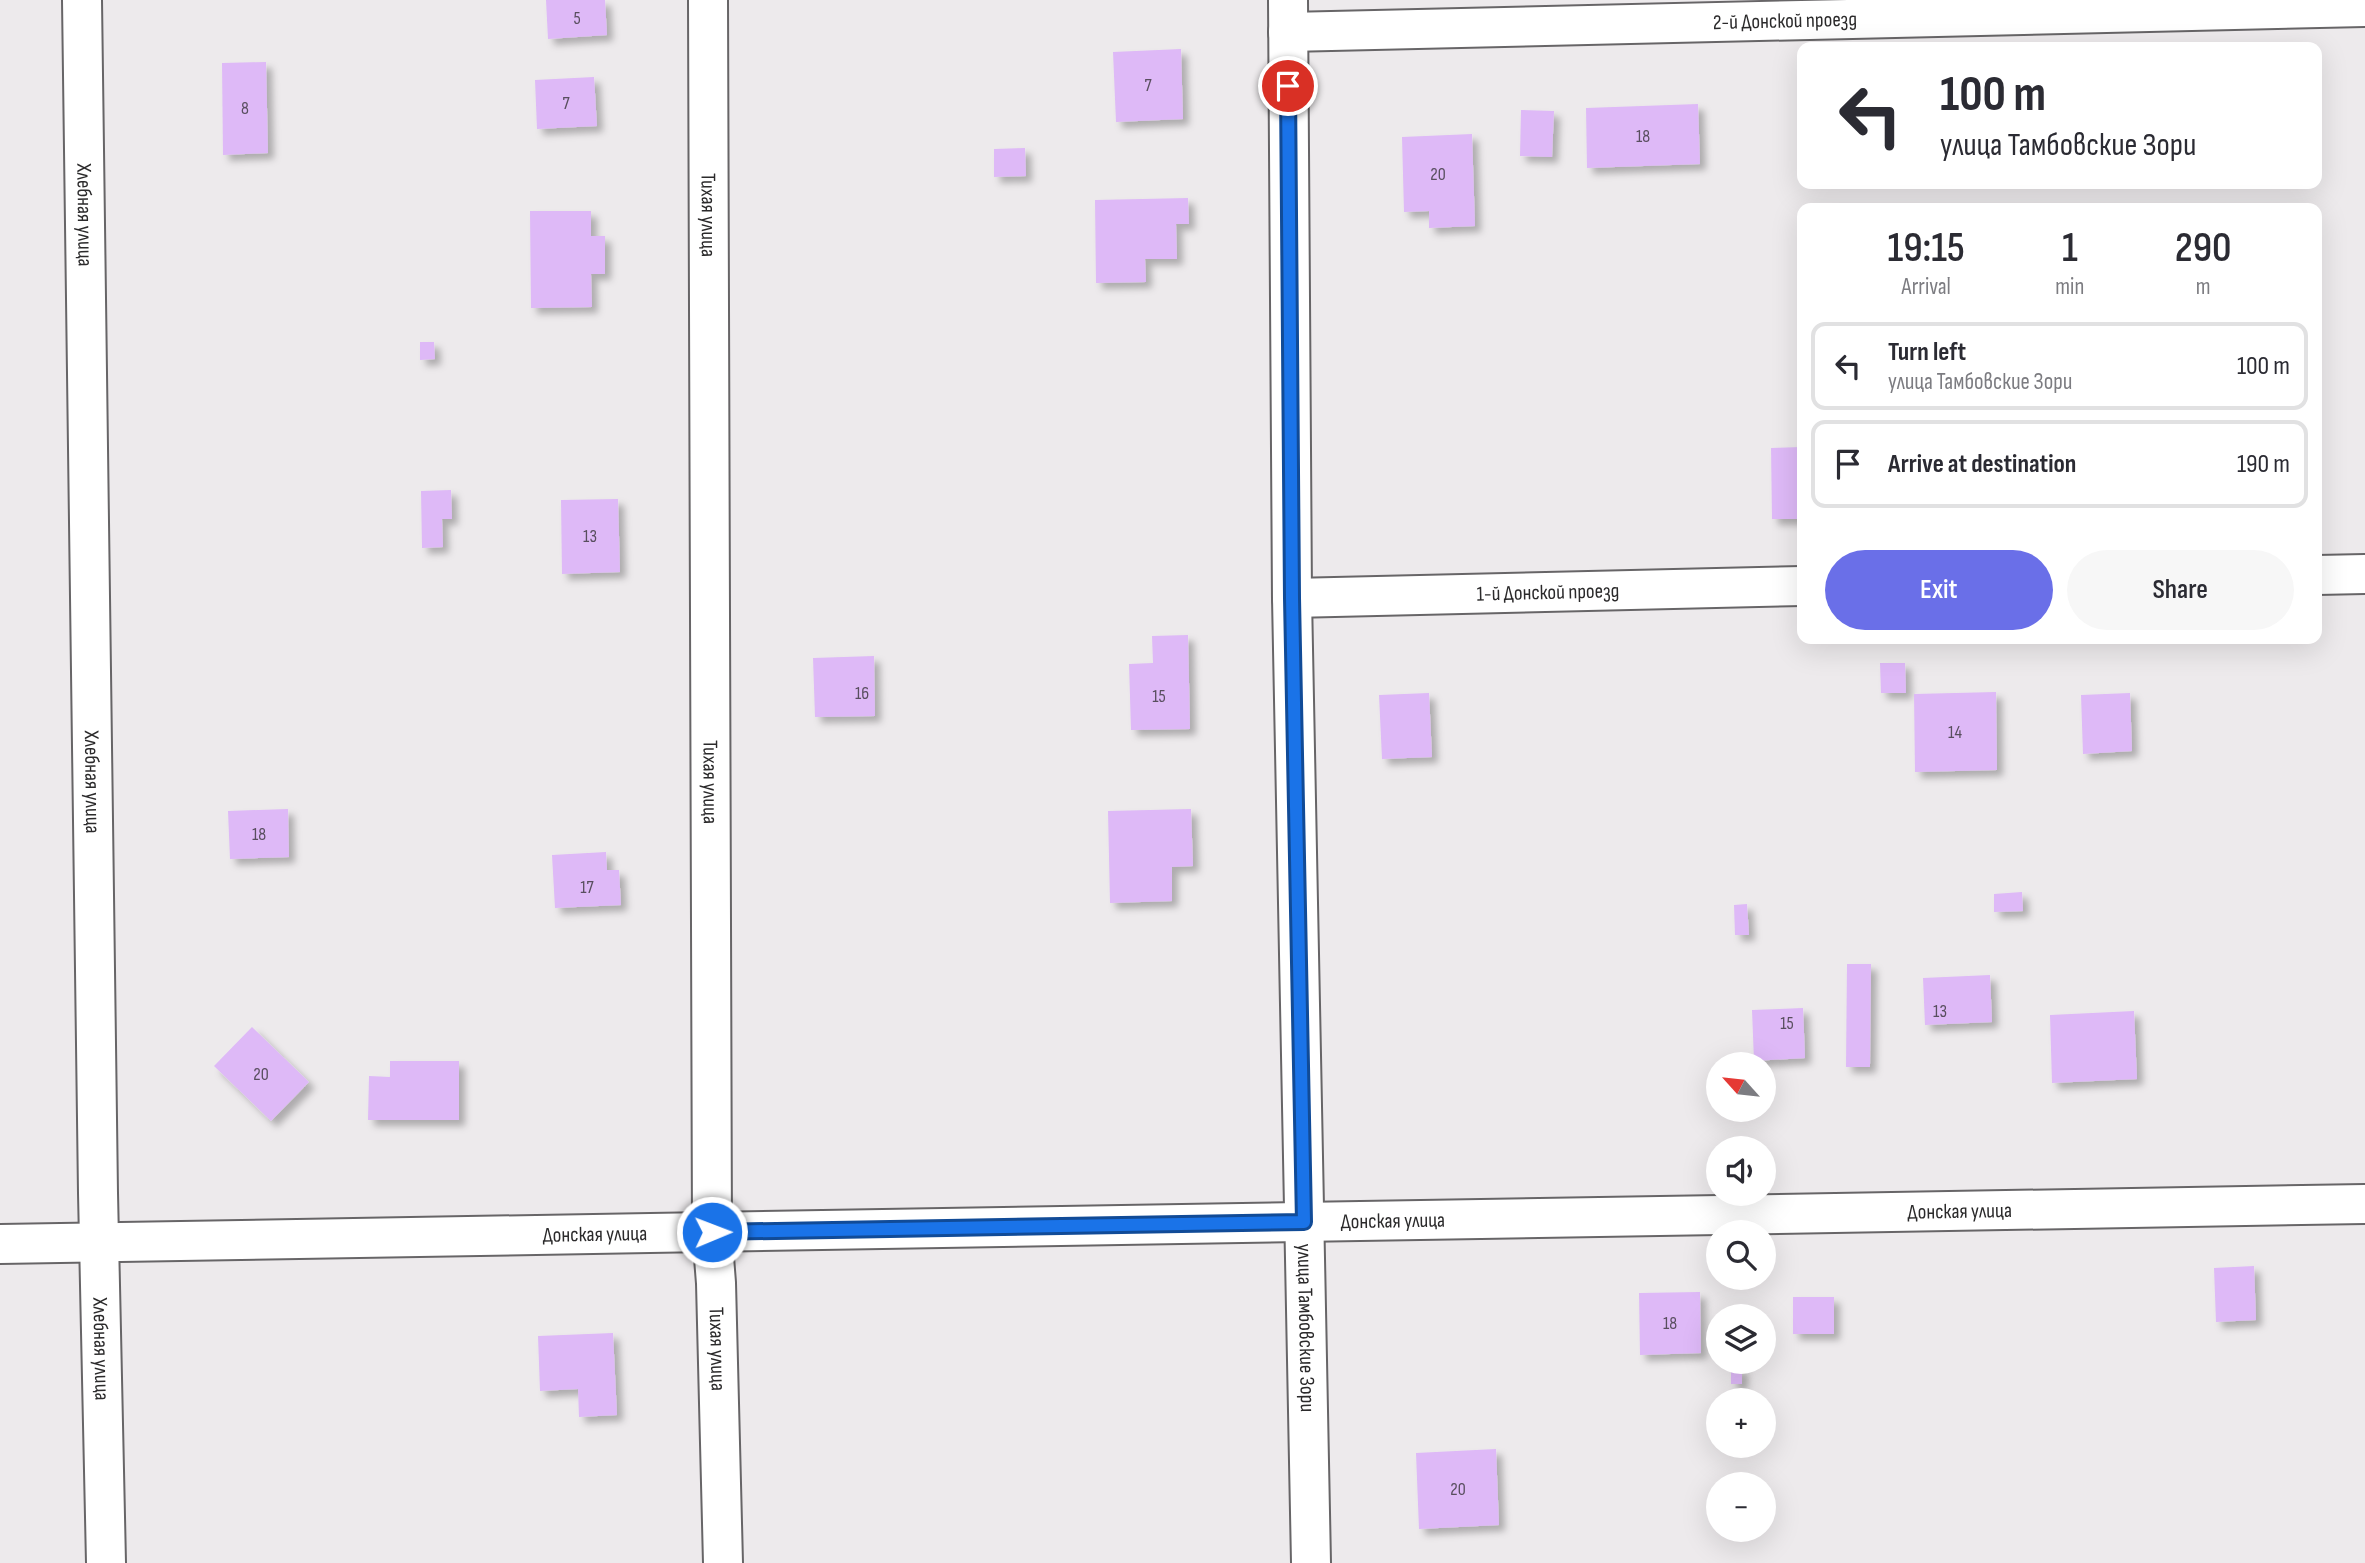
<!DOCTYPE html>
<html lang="en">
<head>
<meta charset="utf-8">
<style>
  body { margin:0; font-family:"Sofia Sans Condensed",sans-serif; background:#f7f7f7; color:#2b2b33; height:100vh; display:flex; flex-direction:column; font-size:26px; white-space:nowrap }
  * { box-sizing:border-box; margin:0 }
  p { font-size:23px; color:#7c7c81 }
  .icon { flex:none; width:38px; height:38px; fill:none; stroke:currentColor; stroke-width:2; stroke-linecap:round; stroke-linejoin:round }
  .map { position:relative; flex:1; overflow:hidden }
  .drawer { position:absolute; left:1797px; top:203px; width:525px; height:441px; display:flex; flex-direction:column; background:#fff; border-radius:14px; box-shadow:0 7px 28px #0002 }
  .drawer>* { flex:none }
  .hud { position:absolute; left:1797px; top:42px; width:525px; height:147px; border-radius:14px; box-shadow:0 7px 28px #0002; background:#fff; color:#2b2b33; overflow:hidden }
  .needle { width:46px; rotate:297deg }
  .controls { position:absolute; left:1706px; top:1052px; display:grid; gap:14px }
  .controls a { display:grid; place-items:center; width:70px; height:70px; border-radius:50%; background:#fff; box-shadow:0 7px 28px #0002; font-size:35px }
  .pin { position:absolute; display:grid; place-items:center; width:60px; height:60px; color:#fff; margin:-30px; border:4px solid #fff; border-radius:50%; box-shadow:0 2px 7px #0007 }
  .me { position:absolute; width:77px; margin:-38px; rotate:89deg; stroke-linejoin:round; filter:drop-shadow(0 0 5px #0008) }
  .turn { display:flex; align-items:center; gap:24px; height:147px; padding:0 28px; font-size:32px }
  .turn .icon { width:91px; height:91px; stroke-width:2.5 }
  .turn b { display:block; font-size:49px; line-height:60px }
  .eta { display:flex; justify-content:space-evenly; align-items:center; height:119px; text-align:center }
  .eta b { font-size:42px; font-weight:600; line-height:49px }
  .cta { display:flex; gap:14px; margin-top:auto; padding:14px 28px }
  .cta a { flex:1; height:80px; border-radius:42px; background:#6a6fe8; color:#fff; font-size:28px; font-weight:600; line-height:80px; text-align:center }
  .cta a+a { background:#f7f7f7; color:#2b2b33 }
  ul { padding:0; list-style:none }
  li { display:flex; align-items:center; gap:21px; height:88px; margin:0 14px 10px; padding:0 14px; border:4px solid #e1e1e2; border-radius:14px }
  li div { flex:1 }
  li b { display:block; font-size:26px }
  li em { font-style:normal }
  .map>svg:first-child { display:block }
  .building { fill:#deb9f7; filter:url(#shadow) }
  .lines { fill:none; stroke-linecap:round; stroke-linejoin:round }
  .street-casing { stroke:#676567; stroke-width:42 }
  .street { stroke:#fff; stroke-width:38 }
  .route-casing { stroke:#114b97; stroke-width:18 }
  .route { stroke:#1a73e8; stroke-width:12 }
  .labels { text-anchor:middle; stroke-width:7; stroke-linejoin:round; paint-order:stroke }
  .number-label { font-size:18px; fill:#584e5e }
  .street-label { font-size:21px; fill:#2b2a2b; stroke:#faf7fa }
</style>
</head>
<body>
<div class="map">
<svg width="2365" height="1563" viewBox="0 0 2365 1563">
  <defs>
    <filter id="shadow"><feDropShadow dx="6" dy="6" stdDeviation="3.5" flood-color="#0004"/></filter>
  </defs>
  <rect width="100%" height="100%" fill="#edeaec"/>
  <g class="building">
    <polygon points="546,0 605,0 607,35 548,39"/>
    <polygon points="1181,49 1183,119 1116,122 1113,52"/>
    <polygon points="266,62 268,153 223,155 222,63"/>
    <polygon points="594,77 597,126 537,129 535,80"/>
    <polygon points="1698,104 1700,164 1587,168 1586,108"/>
    <polygon points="1521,110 1554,111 1552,157 1520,156"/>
    <polygon points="1472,134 1475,226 1429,228 1429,211 1404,212 1402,137"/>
    <polygon points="1025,148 1026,176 994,177 994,149"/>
    <polygon points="1188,198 1189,224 1176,224 1177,259 1145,259 1146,282 1096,283 1095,200"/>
    <polygon points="530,211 591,211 591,236 605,236 605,274 591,274 592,307 531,308"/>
    <polygon points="420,342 434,342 435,359 420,360"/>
    <polygon points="1802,447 1802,519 1772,519 1771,448"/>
    <polygon points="451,490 452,519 442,519 443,547 422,548 421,491"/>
    <polygon points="618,499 620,572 562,574 561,500"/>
    <polygon points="1188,635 1190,729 1131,730 1129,664 1153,663 1152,636"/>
    <polygon points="874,656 875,716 815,717 813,658"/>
    <polygon points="1880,663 1905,663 1906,693 1881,693"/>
    <polygon points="1996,692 1997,770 1915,772 1914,694"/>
    <polygon points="1429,693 1432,757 1382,759 1379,695"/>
    <polygon points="2130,693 2132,751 2083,754 2081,695"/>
    <polygon points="288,809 289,857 230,859 228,811"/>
    <polygon points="1191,809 1193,866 1172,867 1172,901 1110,903 1108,811"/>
    <polygon points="606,852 607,870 619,870 621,905 555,908 552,855"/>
    <polygon points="2022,892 2023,911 1994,912 1994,894"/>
    <polygon points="1747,904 1749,935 1735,935 1734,905"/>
    <polygon points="1847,964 1871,964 1870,1067 1846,1067"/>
    <polygon points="1990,975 1992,1022 1925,1025 1923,978"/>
    <polygon points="1803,1008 1805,1058 1754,1061 1752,1010"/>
    <polygon points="2134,1011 2137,1079 2052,1083 2050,1015"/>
    <polygon points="252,1027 309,1082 271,1121 214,1066"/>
    <polygon points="390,1061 459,1061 459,1120 368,1120 369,1076 390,1077"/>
    <polygon points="2254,1266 2256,1320 2216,1322 2214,1268"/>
    <polygon points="1700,1292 1701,1353 1640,1355 1639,1293"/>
    <rect x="1793" y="1297" width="41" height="37"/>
    <polygon points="613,1333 617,1415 579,1417 578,1389 540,1391 538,1336"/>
    <rect x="1731" y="1367" width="11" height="17"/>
    <polygon points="1496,1449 1499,1525 1419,1529 1416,1453"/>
  </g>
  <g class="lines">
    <g class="street-casing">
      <g id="street">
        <path id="s1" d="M82 0 98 1193 106 1563"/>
        <path id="s2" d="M708 0 712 1232 716 1283 723 1563"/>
        <path id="s3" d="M1288 0 1292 598 1311 1563"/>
        <path id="s4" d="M1288 32 2365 7"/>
        <polyline points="2317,575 2365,574"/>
        <path id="s5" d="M1292 598 1802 586"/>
        <path id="s6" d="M0 1244 2365 1204"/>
      </g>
    </g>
    <use href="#street" class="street"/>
  </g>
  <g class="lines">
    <g class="route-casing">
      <polyline id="route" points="712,1232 1304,1222 1292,598 1288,86"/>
    </g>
    <use href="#route" class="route"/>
  </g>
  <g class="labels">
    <g class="number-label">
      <text x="577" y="24">5</text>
      <text x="1148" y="91">7</text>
      <text x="566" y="109">7</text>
      <text x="245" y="114">8</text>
      <text x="1643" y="142">18</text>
      <text x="1438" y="180">20</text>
      <text x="590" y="542">13</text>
      <text x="862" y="699">16</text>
      <text x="1159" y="702">15</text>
      <text x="1955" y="738">14</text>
      <text x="259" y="840">18</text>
      <text x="587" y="893">17</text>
      <text x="1940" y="1017">13</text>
      <text x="1787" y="1029">15</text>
      <text x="261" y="1080">20</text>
      <text x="1670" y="1329">18</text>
      <text x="1458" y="1495">20</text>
    </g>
    <g class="street-label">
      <text dy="7" stroke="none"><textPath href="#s4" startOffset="497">2-й Донской проезд</textPath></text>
      <text dy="7" stroke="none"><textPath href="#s1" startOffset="215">Хлебная улица</textPath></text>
      <text dy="7" stroke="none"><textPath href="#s2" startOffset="215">Тихая улица</textPath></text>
      <text dy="7" stroke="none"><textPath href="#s5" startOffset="256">1-й Донской проезд</textPath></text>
      <text dy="7" stroke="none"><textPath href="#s1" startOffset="782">Хлебная улица</textPath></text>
      <text dy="7" stroke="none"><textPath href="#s2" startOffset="782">Тихая улица</textPath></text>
      <text dy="7" stroke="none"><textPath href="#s6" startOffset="1960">Донская улица</textPath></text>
      <text dy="7" stroke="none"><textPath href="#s6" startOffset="1393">Донская улица</textPath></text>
      <text dy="7" stroke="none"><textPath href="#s6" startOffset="595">Донская улица</textPath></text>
      <text dy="7" stroke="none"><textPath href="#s3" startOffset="1328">улица Тамбовские Зори</textPath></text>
      <text dy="7" stroke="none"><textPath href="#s1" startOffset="1349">Хлебная улица</textPath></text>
      <text dy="7" stroke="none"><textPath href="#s2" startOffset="1349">Тихая улица</textPath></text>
    </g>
  </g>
</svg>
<div class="controls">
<a><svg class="needle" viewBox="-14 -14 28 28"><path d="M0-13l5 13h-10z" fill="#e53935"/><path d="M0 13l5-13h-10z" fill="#7c7c81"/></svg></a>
<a><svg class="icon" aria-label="sound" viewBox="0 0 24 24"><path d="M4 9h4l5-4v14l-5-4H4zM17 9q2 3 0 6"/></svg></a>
<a><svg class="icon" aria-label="search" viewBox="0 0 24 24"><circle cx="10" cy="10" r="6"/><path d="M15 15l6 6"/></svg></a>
<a><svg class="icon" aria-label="layers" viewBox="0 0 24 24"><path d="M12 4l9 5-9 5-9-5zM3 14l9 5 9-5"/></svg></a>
<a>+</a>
<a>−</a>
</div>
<div class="pin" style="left:1288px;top:86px;background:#d93025"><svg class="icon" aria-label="arrive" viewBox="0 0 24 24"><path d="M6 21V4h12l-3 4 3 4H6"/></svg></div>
<svg class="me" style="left:712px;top:1232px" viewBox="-20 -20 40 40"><circle r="17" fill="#1a73e8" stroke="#fff" stroke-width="3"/><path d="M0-11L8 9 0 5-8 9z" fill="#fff"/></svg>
<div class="hud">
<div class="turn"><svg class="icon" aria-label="left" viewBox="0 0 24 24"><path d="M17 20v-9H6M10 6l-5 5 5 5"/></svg><div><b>100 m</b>улица Тамбовские Зори</div></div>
</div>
<section class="drawer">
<div class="eta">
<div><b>19:15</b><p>Arrival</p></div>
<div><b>1</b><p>min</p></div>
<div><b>290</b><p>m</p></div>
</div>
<ul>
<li><svg class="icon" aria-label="left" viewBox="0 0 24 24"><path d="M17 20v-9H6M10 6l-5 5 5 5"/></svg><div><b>Turn left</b><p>улица Тамбовские Зори</p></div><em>100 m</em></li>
<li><svg class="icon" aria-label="arrive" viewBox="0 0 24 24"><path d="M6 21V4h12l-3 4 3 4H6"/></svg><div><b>Arrive at destination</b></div><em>190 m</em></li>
</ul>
<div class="cta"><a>Exit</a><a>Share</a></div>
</section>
</div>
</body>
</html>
